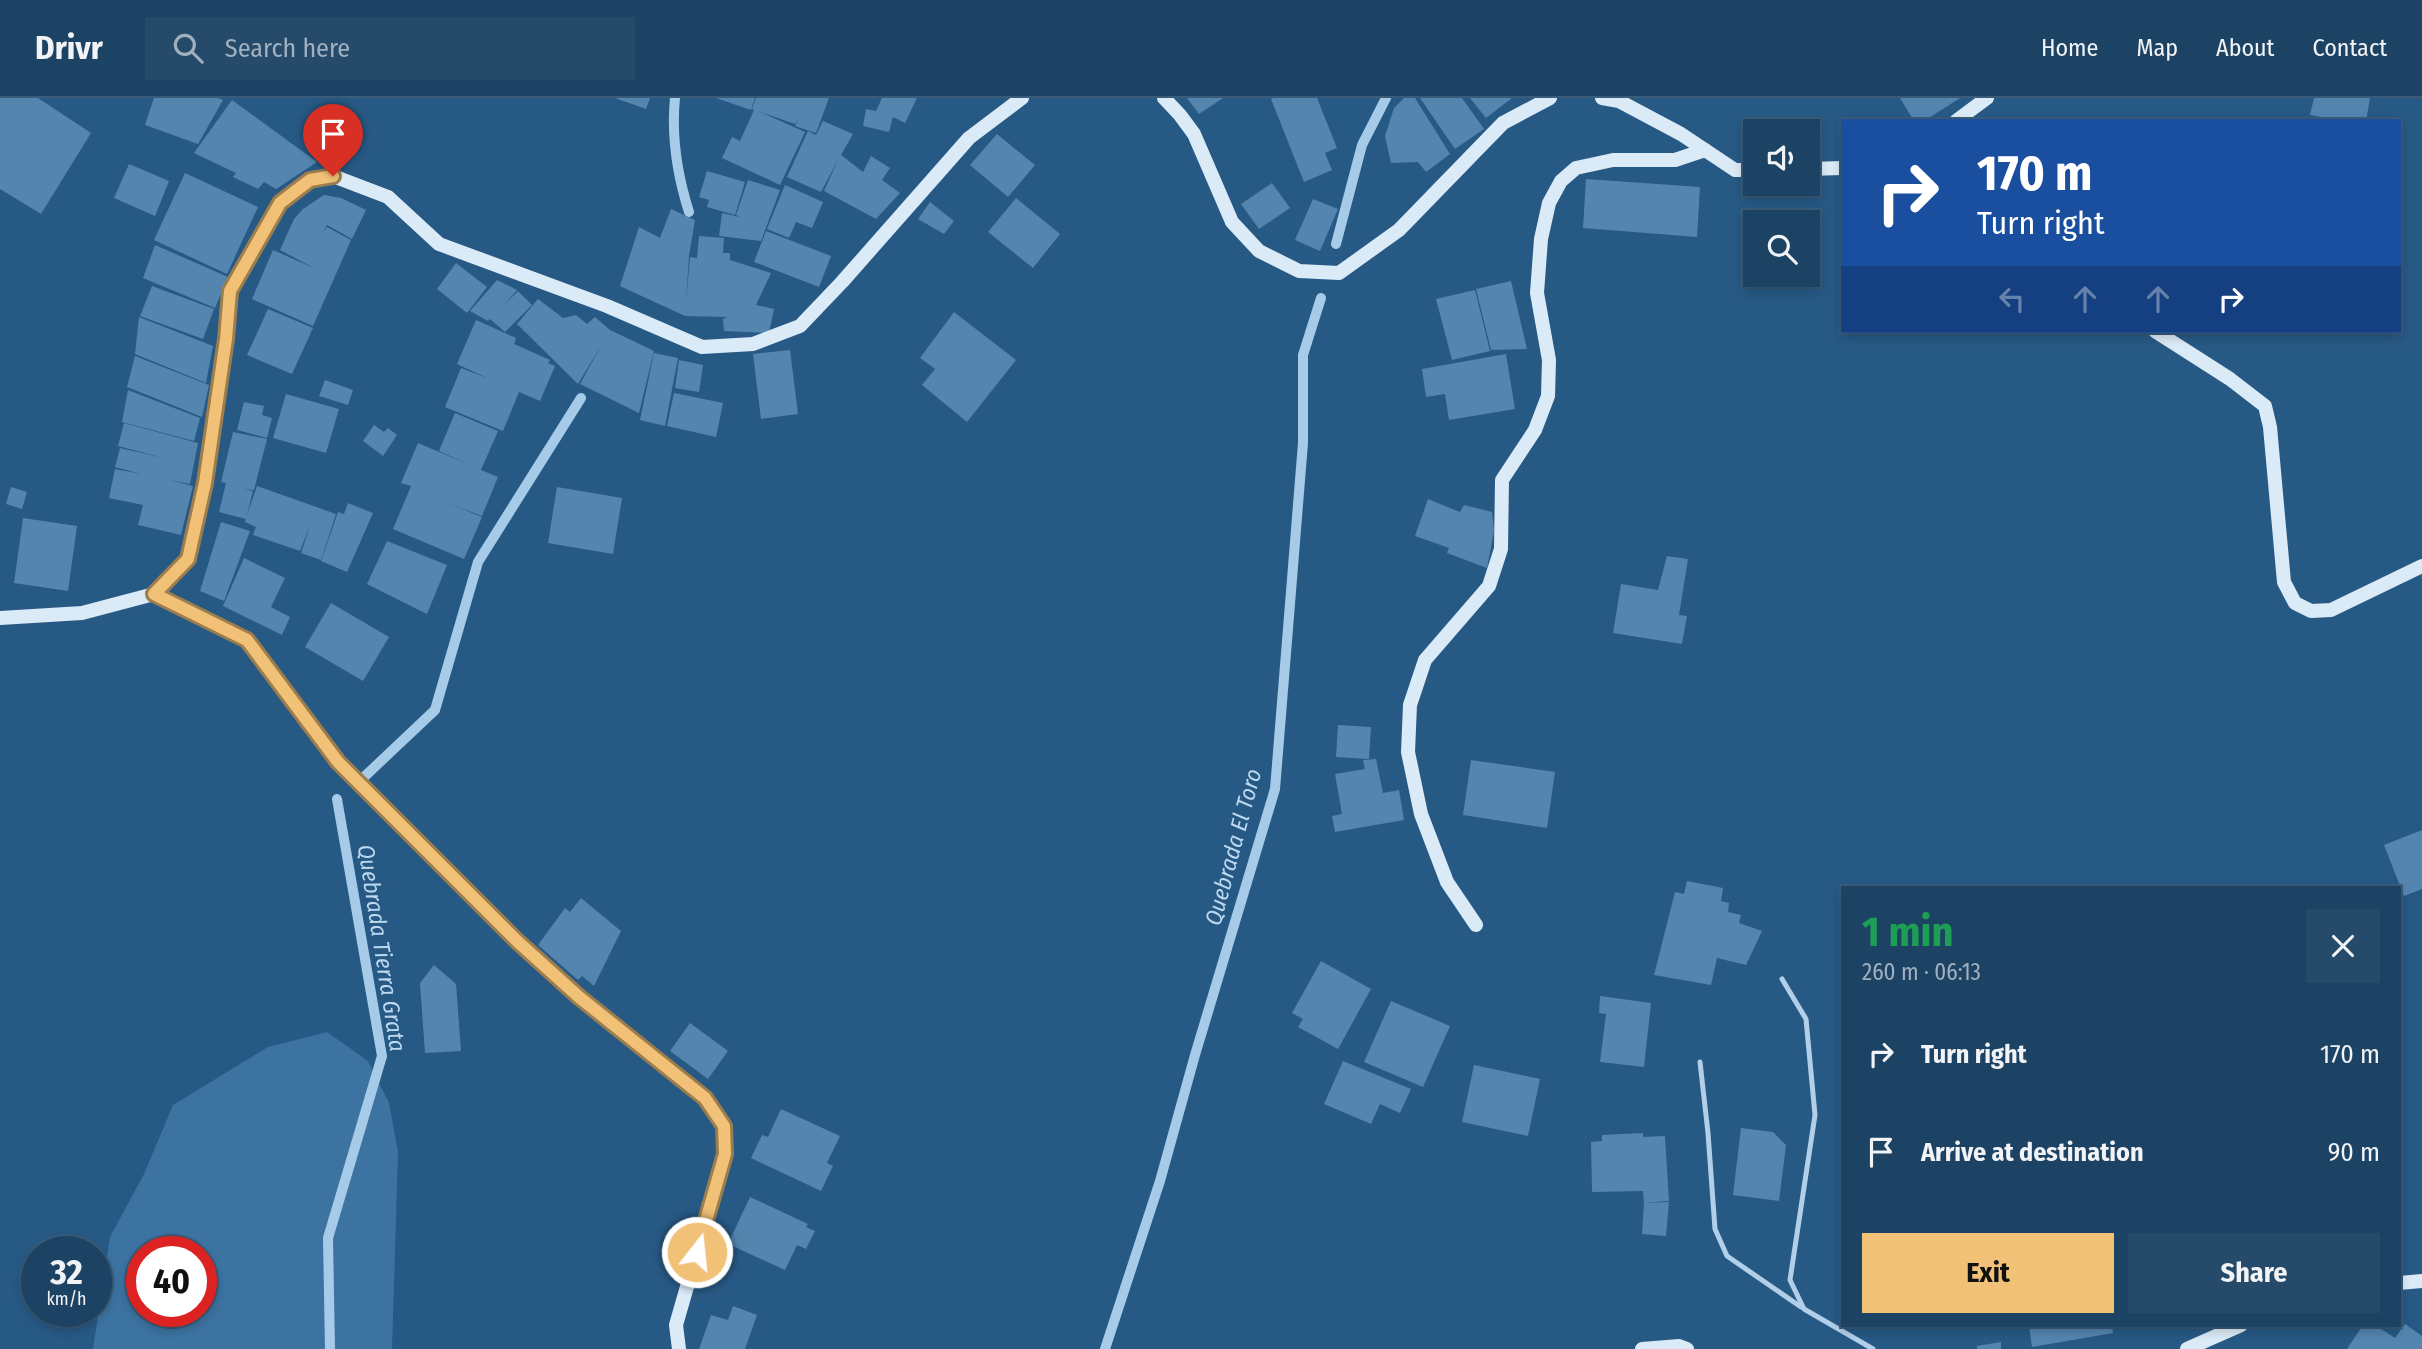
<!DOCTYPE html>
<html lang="en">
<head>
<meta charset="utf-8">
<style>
  body { margin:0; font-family:"Fira Sans Condensed",sans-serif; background:#254a6a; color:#f1f3f6; height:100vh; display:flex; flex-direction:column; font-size:26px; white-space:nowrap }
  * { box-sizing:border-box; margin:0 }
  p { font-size:23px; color:#a0b0bf }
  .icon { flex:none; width:38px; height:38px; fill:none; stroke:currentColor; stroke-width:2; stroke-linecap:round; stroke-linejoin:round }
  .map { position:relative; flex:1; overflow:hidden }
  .details { position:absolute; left:1841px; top:788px; width:560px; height:441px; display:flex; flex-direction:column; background:#1d4364; border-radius:0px; box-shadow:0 4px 10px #0003,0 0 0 2px #3b5c78 }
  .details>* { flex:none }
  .banner { position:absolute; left:1841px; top:21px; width:560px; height:214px; border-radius:0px; box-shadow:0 4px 10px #0003,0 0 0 2px #3b5c78; background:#1a4fa0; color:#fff; overflow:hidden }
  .tools { position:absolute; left:1743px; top:21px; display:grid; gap:14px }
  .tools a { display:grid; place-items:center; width:77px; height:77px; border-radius:0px; background:#1d4364; box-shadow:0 4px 10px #0003,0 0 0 2px #3b5c78; font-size:35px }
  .speed { position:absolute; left:21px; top:1138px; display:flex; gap:14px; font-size:35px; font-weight:700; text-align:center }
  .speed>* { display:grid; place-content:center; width:91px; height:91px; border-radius:50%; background:#1d4364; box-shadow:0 4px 10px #0003,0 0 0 2px #3b5c78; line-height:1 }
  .speed small { font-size:18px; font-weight:400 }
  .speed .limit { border:10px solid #d22; background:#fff; color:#111 }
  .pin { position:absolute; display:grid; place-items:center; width:60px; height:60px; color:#fff; margin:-72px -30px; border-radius:50% 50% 50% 0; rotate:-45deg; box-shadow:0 0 7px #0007 }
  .pin .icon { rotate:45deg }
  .me { position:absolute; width:77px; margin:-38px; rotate:16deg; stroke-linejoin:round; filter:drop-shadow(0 0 5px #0008) }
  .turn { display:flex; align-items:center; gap:24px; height:147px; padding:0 21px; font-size:32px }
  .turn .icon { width:91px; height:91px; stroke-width:2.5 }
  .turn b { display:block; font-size:49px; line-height:60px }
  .lanes { display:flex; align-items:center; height:66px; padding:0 21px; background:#0003; justify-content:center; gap:35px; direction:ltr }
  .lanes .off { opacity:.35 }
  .round { display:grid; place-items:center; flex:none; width:74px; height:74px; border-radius:0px; background:#254a6a }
  .head { display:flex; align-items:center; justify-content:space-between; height:119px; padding:0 21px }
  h1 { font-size:42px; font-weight:700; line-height:52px; color:#1e9e55 }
  .primary-button { display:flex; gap:14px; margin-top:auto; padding:14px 21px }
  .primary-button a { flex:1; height:80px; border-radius:0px; background:#f0c177; color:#111; font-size:28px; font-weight:700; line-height:80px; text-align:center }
  .primary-button a+a { background:#254a6a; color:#f1f3f6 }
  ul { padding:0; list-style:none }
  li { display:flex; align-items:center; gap:21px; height:98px; padding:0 21px }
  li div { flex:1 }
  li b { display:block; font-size:26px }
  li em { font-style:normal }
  header { display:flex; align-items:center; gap:42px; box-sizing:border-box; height:98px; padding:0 35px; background:#1d4364; border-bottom:2px solid #3b5c78 }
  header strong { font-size:33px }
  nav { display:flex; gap:38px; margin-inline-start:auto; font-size:24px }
  .search { width:490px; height:63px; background:#254a6a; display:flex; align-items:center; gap:18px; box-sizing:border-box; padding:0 24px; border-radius:0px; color:#a0b0bf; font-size:26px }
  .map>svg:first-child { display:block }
  .green { fill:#3c73a1; fill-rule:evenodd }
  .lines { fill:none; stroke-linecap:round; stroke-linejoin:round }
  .stream { stroke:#a6cbe8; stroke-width:10 }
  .building { fill:#5485af }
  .lane { stroke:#b1cfe8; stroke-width:5 }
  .secondary { stroke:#dbeaf7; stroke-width:14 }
  .route-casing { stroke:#9c7d4d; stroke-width:18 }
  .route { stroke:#f0c177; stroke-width:12 }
  .labels { text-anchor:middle; stroke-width:7; stroke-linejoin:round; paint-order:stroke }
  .water-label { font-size:23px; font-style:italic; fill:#bdd9ef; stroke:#275985 }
</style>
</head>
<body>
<header>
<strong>Drivr</strong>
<div class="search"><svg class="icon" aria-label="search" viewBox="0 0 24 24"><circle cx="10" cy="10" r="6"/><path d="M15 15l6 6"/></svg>Search here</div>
<nav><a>Home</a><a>Map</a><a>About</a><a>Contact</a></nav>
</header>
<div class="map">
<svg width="2422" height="1251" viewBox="0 0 2422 1251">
  <rect width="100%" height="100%" fill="#275985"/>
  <path class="green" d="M327 934 368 963 389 1005 398 1054 392 1251H93L110 1139 144 1076 173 1007 268 949ZM142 1153H201V1213H142Z"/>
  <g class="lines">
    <g class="stream">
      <path d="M675 0C671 40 677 76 689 114"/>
      <polyline points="1336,146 1362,47 1386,0"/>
      <polyline points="363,680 435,612 478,464 581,300"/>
      <polyline points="330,1251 328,1140 382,958 337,701"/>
      <polyline points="1105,1251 1160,1083 1195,957 1275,691 1303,345 1303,257 1321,200"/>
    </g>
  </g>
  <g class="building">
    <polygon points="0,0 38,0 91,35 41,116 0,91"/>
    <polygon points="154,0 218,0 223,2 198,46 145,27"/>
    <polygon points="615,0 650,0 646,11"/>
    <polygon points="716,0 755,0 751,12"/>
    <polygon points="756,0 829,0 816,35 795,28 799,19 795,26 758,13 805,34 780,87 722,60 732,39 740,43 754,12 752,11"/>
    <polygon points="882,0 917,0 905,25 893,19 889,34 863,28 866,11 876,13"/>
    <polygon points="1187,0 1223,0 1199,16"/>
    <polygon points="1273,0 1317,0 1337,50 1325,55 1332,72 1304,84 1271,1"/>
    <polygon points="1404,0 1415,0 1450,56 1426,74 1418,64 1391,65 1385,38 1394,10"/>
    <polygon points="1420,0 1462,0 1484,31 1455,51"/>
    <polygon points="1470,0 1512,0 1486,20"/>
    <polygon points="1900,0 1960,0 1924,23 1914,23"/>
    <polygon points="2314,0 2370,0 2366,23 2342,23 2310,17"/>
    <polygon points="232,2 317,64 276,91 264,84 258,91 233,79 236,75 194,55"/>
    <polygon points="823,23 853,36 841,57 863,74 871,58 890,70 882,82 900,95 876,121 824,93 838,62 821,94 787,79 808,33 816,37"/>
    <polygon points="997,36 1035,67 1008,99 970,67"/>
    <polygon points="129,66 169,83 155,118 114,100"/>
    <polygon points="707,73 745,84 735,117 707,109 709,102 699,99"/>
    <polygon points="185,75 258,109 227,176 154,142"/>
    <polygon points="1586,81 1700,89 1697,139 1583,130"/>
    <polygon points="748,82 780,92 761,143 719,138 722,115 740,119 736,117"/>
    <polygon points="1272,85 1290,110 1259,131 1241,106"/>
    <polygon points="785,87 823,104 812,130 796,124 789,140 767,131"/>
    <polygon points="324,97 341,100 366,112 352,141 327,127 323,134 327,129 351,142 313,228 252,201 273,152 314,170 280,152 294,121 303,111"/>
    <polygon points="1016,100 1060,136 1033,170 988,134"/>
    <polygon points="1313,101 1338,111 1320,153 1295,142"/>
    <polygon points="930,104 954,123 944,136 918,121"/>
    <polygon points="671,111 695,122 689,158 686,205 690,159 697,160 699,138 724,140 723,155 730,155 730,162 771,175 756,207 774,211 769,235 724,233 723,221 727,219 685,218 620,188 639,129 660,140"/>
    <polygon points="766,133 831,158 819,189 754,164"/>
    <polygon points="155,147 228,179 215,210 143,180"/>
    <polygon points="456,165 487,189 467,215 437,191"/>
    <polygon points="497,182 517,192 504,207 518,193 532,207 505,234 490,221 488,223 470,213"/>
    <polygon points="1511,183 1527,251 1491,252 1476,191"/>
    <polygon points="152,188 214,211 203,241 140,218"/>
    <polygon points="1475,192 1490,253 1452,262 1436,201"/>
    <polygon points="538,201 563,220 576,217 587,226 595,219 610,232 654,253 639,315 580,286 602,246 578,286 517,226"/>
    <polygon points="268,211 313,230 292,276 247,257"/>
    <polygon points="954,214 1016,262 967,324 922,287 935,271 920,260"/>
    <polygon points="139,219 213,248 206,285 135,256"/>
    <polygon points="476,222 516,240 514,246 550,262 548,265 555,268 540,303 519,294 503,333 445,309 461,270 487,280 457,266"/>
    <polygon points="790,252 798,316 761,321 753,256"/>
    <polygon points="654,255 678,260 665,328 640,322"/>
    <polygon points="1506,256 1515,311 1449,322 1445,296 1426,299 1422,271"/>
    <polygon points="135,258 209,287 202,319 127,289"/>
    <polygon points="679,262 703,267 699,294 675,290"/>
    <polygon points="325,282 353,292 348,307 319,298"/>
    <polygon points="128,292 200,320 194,343 122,324"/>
    <polygon points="674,295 723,305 716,339 667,328"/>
    <polygon points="286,296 339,311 326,355 273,340"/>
    <polygon points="244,304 264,308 262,317 272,320 267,340 237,332"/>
    <polygon points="455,315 498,333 481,372 498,379 482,418 448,405 482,419 464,461 393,431 411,388 401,385 418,345 470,367 439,353"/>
    <polygon points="124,325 198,345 190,386 169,382 193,388 181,437 138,427 143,407 109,400 115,371 141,376 115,369 120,350 164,360 118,348"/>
    <polygon points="374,327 384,334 388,330 397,337 383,358 363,343"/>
    <polygon points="233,334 267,341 254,392 244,391 253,393 247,417 257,388 336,416 321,462 301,455 311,425 300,453 253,437 256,429 245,424 246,421 219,414 226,385 221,384"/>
    <polygon points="11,389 27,394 22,411 6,406"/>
    <polygon points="557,389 622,400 613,456 548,445"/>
    <polygon points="1428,401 1460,414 1464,407 1492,414 1494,433 1487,470 1447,455 1449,450 1415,438"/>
    <polygon points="348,405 373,415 347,474 321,463 338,414 344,416"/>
    <polygon points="23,420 77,428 68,493 14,485"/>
    <polygon points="221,424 250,433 224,503 200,493"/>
    <polygon points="387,443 447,467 427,516 367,486"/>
    <polygon points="1667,458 1688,461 1679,517 1687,518 1682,546 1613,535 1621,486 1658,492"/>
    <polygon points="244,460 285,480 271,509 290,519 282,537 223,508"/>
    <polygon points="331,505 389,539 363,583 305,549"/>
    <polygon points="1338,627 1371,629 1369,661 1336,659"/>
    <polygon points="1376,661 1383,695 1399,692 1404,722 1335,734 1332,718 1342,716 1335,676 1365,671 1363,662"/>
    <polygon points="1471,662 1555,674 1547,730 1463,717"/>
    <polygon points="2422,732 2422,791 2404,798 2384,747"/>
    <polygon points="1687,783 1723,790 1721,803 1729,805 1728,814 1741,817 1739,825 1762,833 1746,867 1717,860 1711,887 1654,877 1675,794 1684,796"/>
    <polygon points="581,800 621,833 594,888 582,878 578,882 538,847 565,810 570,814"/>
    <polygon points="1321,863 1371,891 1338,951 1298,929 1303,921 1292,915"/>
    <polygon points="434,867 456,886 461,953 425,955 420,885"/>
    <polygon points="1600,898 1651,905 1644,969 1600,964 1606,916 1599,915"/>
    <polygon points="1391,903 1450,928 1423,989 1364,964"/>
    <polygon points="690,925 728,953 708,981 670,953"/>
    <polygon points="1343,963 1411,991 1400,1015 1380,1006 1371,1026 1324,1006"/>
    <polygon points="1474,967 1540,981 1528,1038 1462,1024"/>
    <polygon points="781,1011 840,1038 827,1065 833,1068 821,1093 751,1060 762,1037 768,1039"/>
    <polygon points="1741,1030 1773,1034 1786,1047 1779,1103 1733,1097"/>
    <polygon points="1643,1035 1643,1039 1665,1038 1669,1103 1644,1105 1643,1093 1592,1094 1591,1044 1602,1043 1602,1037"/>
    <polygon points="750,1099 808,1126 806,1129 815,1133 806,1151 797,1147 785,1172 728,1146"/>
    <polygon points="1669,1104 1666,1138 1642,1136 1644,1105"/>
    <polygon points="733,1208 757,1217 745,1251 699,1251 711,1217 728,1222"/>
    <polygon points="2405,1226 2422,1238 2422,1251 2347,1251 2363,1227 2375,1227 2395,1240"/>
    <polygon points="2029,1227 2112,1227 2113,1235 2032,1249"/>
    <polygon points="2001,1244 2001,1251 1977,1251 1977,1248"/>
  </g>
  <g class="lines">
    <g class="lane">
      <polyline points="1782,881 1806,921 1815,1017 1790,1182 1804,1211 1873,1251"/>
      <polyline points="1700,964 1708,1035 1715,1131 1727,1158 1801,1209"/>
    </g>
    <g class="secondary">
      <polyline points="1164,0 1180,17 1194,36 1232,124 1259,153 1299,173 1339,175 1399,132 1503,25 1550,0"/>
      <polyline points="1602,0 1619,3 1681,36 1735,72 1755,72"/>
      <polyline points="1956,23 1987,0"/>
      <polyline points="1808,71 1843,70"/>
      <polyline points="2155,233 2230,281 2265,308 2270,329 2284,484 2295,505 2311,513 2331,512 2422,468"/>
      <polyline points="154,496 247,542 338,664 517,843 579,899 705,1000 724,1028 725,1056 676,1227 679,1251"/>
      <polyline points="0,520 82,515 154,496 188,461 205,385 226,241 230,193 280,105 310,82 333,78 388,99 439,146 607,208 702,249 753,246 800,228 842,184 969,40 1022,0"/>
      <polyline points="1476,827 1447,784 1421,716 1408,654 1410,607 1425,562 1489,488 1501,451 1502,382 1535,332 1548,298 1549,262 1537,195 1541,141 1549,105 1561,83 1576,70 1613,62 1675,62 1705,52"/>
      <polyline points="2399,1185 2422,1183"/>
      <polyline points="1642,1251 1679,1248 1687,1251"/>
      <polyline points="2187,1251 2241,1227"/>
    </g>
  </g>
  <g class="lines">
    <g class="route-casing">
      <polyline id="route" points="333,78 310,82 280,105 230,193 226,241 205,385 188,461 154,496 247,542 338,664 517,843 579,899 705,1000 724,1028 725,1056 697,1154"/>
    </g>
    <use href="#route" class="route"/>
  </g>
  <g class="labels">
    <g class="water-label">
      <text transform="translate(1233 749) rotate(-75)" y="8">Quebrada El Toro</text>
      <text transform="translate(382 850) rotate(81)" y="8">Quebrada Tierra Grata</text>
    </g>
  </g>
</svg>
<div class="tools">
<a><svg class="icon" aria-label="sound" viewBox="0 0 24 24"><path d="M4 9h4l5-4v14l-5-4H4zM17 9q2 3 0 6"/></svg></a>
<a><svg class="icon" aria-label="search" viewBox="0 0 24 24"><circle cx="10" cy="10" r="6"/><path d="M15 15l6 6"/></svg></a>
</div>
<div class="speed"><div>32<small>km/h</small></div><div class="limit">40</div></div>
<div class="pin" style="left:333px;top:78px;background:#d93025"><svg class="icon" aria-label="arrive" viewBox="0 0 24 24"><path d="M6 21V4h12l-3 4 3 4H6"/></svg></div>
<svg class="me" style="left:697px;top:1154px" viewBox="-20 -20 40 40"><circle r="17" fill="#f0c177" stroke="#fff" stroke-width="3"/><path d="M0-11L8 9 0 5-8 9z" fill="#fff"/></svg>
<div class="banner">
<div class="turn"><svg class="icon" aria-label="right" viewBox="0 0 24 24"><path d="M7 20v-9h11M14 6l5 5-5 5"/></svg><div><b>170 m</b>Turn right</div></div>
<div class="lanes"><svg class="icon off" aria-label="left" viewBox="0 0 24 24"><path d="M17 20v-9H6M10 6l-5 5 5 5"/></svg><svg class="icon off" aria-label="ahead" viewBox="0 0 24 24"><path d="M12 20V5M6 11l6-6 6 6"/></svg><svg class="icon off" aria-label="ahead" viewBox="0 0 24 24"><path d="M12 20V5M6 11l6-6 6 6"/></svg><svg class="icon" aria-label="right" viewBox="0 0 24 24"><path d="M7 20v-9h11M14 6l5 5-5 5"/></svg></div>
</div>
<section class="details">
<div class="head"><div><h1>1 min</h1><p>260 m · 06:13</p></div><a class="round"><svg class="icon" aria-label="close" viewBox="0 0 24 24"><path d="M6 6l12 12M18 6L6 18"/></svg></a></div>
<ul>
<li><svg class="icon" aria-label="right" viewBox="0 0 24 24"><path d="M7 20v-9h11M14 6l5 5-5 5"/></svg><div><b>Turn right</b></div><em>170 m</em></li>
<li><svg class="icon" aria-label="arrive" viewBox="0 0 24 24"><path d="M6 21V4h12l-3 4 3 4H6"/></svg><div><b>Arrive at destination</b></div><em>90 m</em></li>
</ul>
<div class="primary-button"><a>Exit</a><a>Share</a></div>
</section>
</div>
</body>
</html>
